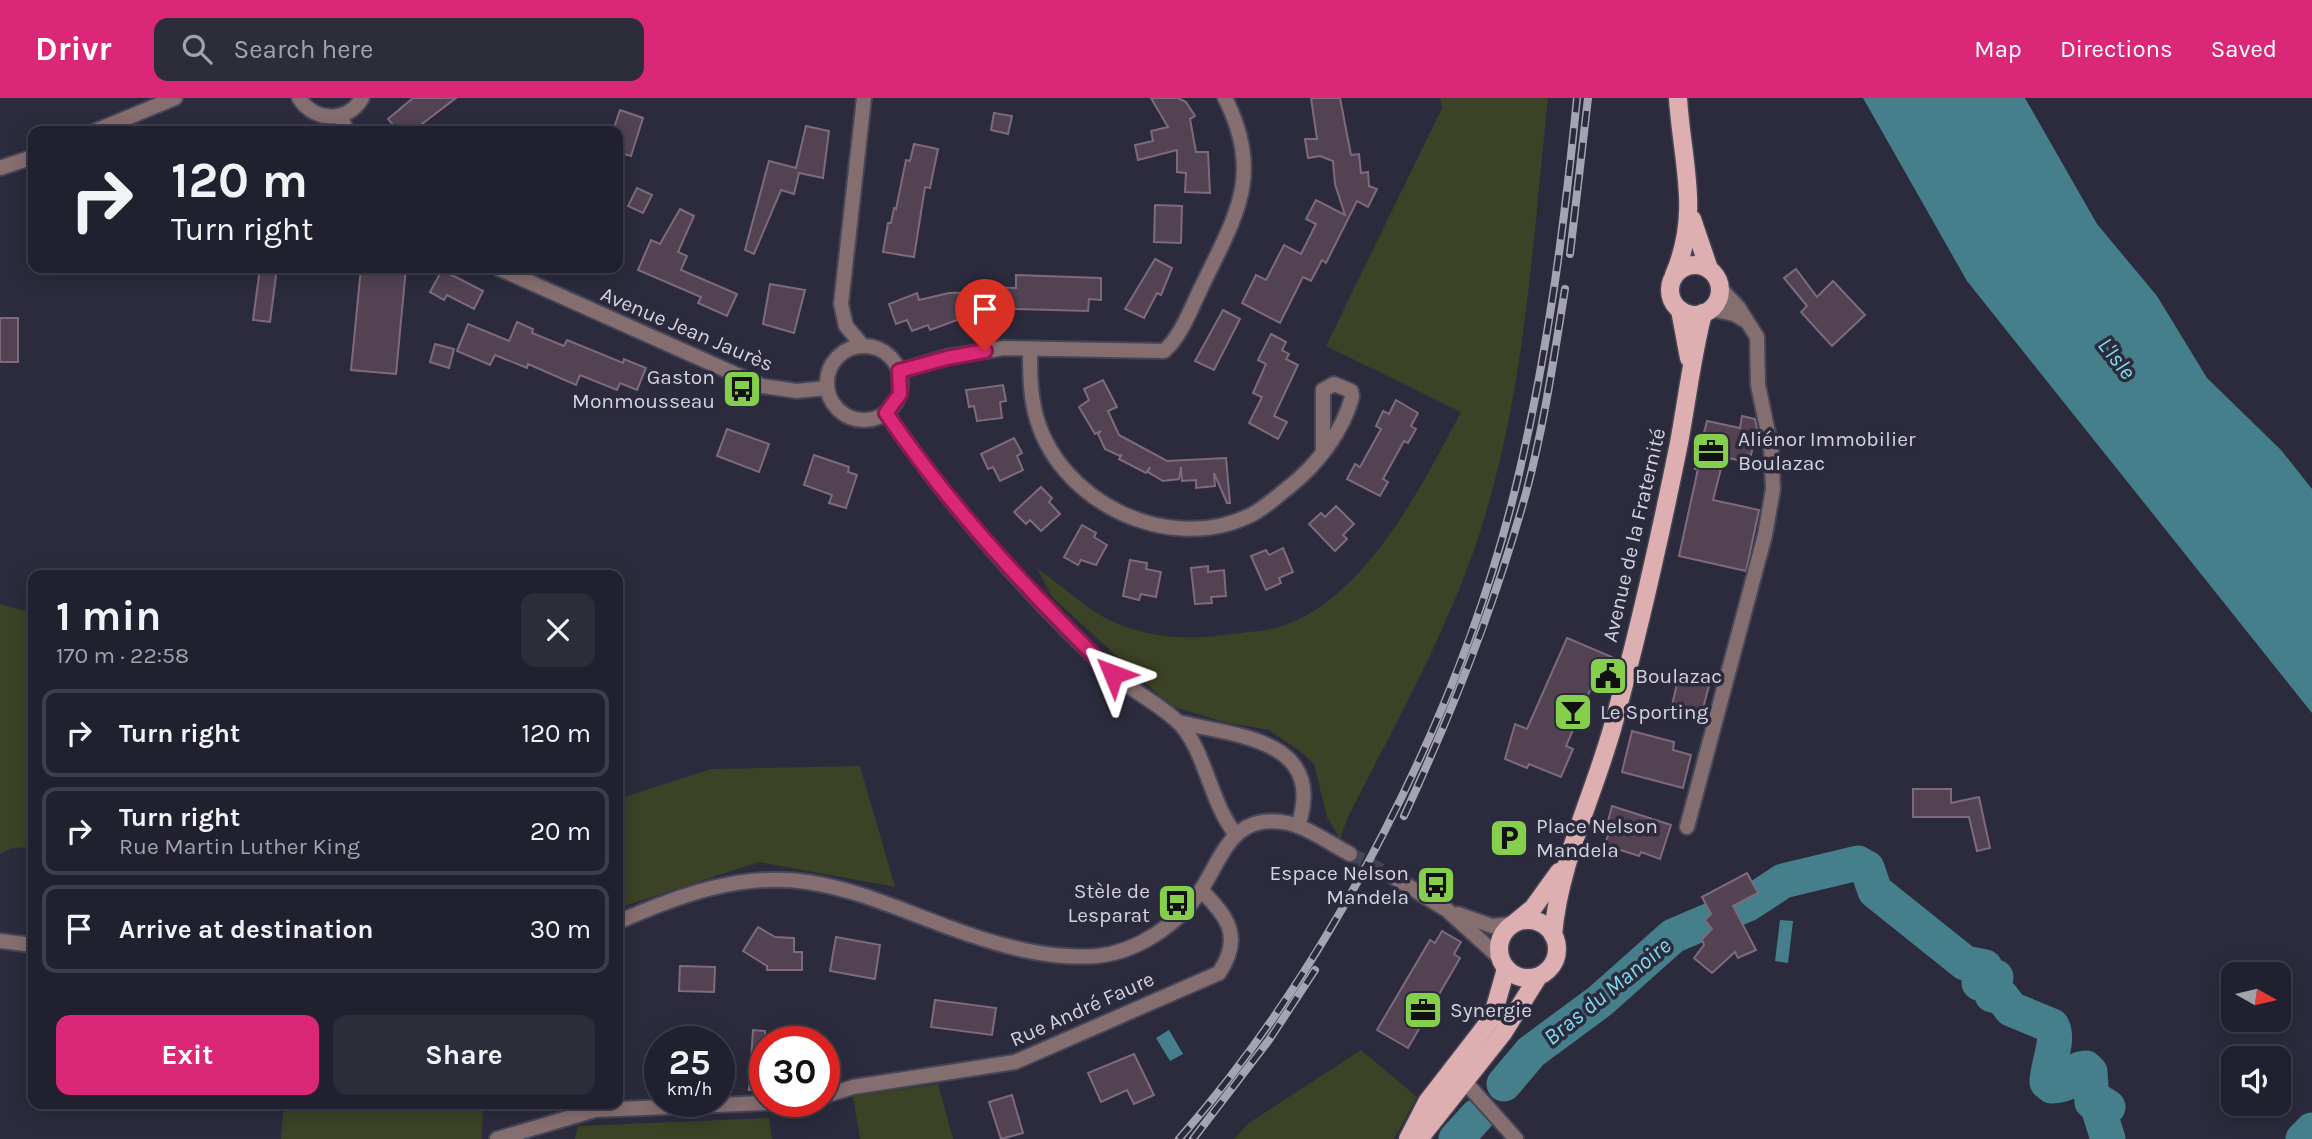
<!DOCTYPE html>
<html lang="en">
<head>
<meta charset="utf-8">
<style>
  body { margin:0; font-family:Karla,sans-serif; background:#2d2d3a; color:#f1f3f6; height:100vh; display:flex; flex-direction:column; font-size:26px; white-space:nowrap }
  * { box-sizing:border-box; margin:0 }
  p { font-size:23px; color:#a2a3aa }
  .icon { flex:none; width:38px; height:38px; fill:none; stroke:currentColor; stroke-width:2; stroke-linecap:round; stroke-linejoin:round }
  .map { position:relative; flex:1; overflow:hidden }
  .side { position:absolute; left:28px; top:472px; width:595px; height:539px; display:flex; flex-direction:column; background:#21202e; border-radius:14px; box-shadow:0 4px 18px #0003,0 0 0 2px #3e3e4a }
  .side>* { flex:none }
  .banner { position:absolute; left:28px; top:28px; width:595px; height:147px; border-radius:14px; box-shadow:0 4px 18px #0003,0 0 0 2px #3e3e4a; background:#21202e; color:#f1f3f6; overflow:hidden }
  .needle { width:46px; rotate:98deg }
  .fabs { position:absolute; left:2221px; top:864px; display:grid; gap:14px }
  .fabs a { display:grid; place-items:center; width:70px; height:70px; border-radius:14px; background:#21202e; box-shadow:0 4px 18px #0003,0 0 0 2px #3e3e4a; font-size:35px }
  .speed { position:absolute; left:644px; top:928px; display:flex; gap:14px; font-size:35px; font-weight:700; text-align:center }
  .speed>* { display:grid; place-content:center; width:91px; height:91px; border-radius:50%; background:#21202e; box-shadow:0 4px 18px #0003,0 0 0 2px #3e3e4a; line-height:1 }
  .speed small { font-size:18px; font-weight:400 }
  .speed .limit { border:10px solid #d22; background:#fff; color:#111 }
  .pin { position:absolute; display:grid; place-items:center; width:60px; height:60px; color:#fff; margin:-72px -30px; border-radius:50% 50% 50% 0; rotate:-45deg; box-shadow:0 0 7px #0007 }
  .pin .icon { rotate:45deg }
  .me { position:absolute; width:77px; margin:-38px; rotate:314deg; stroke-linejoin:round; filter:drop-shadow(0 0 5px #0008) }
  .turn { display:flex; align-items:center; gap:24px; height:147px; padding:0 28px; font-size:32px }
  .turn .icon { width:91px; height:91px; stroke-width:2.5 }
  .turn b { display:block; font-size:49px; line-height:60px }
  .round { display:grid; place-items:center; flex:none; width:74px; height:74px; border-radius:14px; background:#2d2d3a }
  .summary { display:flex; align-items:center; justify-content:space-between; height:119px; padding:0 28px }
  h1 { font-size:42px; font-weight:700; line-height:52px }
  .primary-button { display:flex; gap:14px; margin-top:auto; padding:14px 28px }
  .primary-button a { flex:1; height:80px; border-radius:14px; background:#db2777; color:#fff; font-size:28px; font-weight:700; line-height:80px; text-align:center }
  .primary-button a+a { background:#2d2d3a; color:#f1f3f6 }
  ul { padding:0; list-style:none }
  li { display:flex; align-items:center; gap:21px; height:88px; margin:0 14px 10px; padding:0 14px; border:4px solid #3e3e4a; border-radius:14px }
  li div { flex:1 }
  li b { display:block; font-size:26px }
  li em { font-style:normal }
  header { display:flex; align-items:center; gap:42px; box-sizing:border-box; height:98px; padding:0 35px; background:#db2777; color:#fff }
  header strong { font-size:33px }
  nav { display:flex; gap:38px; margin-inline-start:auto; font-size:24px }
  .search { width:490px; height:63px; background:#2d2d3a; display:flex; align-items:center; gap:18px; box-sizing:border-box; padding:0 24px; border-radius:14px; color:#a2a3aa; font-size:26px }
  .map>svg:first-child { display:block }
  .green { fill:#3b4226 }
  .water { fill:#457f8c }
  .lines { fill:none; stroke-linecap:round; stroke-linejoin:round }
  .river { stroke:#457f8c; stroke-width:35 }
  .building { fill:#524252; stroke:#7d6b7d; stroke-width:2 }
  .minor-tunnel { stroke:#454455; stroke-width:14; stroke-dasharray:14 7; stroke-linecap:butt }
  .minor-casing { stroke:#474657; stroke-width:18 }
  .primary-casing { stroke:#474657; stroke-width:21 }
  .minor { stroke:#856e6f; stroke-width:14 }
  .primary { stroke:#ddafb1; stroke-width:18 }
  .rail-casing { stroke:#a4a3b1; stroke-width:8 }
  .rail { stroke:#2c2b3d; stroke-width:5; stroke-dasharray:16; stroke-linecap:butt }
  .route-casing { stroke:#8e194d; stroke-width:18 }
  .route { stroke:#db2777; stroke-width:12 }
  .labels { text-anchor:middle; stroke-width:7; stroke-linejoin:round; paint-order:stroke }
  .street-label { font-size:21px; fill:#d3d2df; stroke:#2c2b3d }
  .poi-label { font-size:21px; fill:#d3d2df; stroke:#2c2b3d; text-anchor:start }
  .water-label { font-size:23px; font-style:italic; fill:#7ddbf0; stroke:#2c2b3d }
</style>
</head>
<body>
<header>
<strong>Drivr</strong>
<div class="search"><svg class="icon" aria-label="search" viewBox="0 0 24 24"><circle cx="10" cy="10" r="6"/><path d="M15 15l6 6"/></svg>Search here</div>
<nav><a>Map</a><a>Directions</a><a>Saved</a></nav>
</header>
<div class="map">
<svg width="2312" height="1041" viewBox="0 0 2312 1041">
  <rect width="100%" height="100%" fill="#2c2b3d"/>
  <g class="green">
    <path d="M1440 0H1548C1533 140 1526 282 1485 418 1453 525 1397 622 1347 721L1340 741 1327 719 1314 666 1300 653 1269 632 1224 624 1171 608 1052 499 1037 470C1061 487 1085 510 1111 523 1149 540 1190 543 1231 536 1247 534 1264 533 1279 529 1365 503 1422 387 1461 314L1326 248 1442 10Z"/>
    <polygon points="0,506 33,515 33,749 12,750 0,756"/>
    <polygon points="860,668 895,789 759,764 618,810 618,701 711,671"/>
    <polygon points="1361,952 1417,999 1394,1041 1234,1041 1249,1025"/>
    <polygon points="938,986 953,1041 860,1041 853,998"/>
    <polygon points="284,1006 483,1006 482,1041 281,1041"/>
    <polygon points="769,1020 772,1041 575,1041 578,1028"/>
  </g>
  <g class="water">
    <polygon points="1863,0 2025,0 2097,126 2157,198 2207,280 2281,352 2312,391 2312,615 1967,183"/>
    <polygon points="1780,822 1793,823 1788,865 1775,863"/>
    <polygon points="1169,932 1183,956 1170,963 1156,940"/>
  </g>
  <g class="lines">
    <g class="river">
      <path d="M1504 986 1531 954 1600 903 1673 838 1748 806 1783 783 1858 765 1867 770 1875 793 1965 865 1985 869 1979 885 1983 886 1996 879 1992 897 2002 899 2011 911 2052 928C2060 942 2047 967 2047 984L2052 988C2067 987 2072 983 2080 971L2086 970 2090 974 2092 1004H2100L2108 1009 2100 1016 2108 1041"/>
      <polyline points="1456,1041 1477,1018"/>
      <polyline points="2303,1041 2312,1032"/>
    </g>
  </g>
  <g class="building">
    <polygon points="413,0 456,0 422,26 428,33 398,33 388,21"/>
    <polygon points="1151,0 1178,0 1186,4 1195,18 1190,21 1196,54 1208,54 1210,95 1185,94 1186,75 1177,74 1177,52 1138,62 1135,47 1153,43 1151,33 1168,29"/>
    <polygon points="1311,0 1340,0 1351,57 1359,56 1361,75 1368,74 1369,88 1377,91 1368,109 1357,103 1326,165 1322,162 1311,183 1303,179 1280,225 1242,205 1256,177 1266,182 1284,147 1301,156 1316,126 1306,121 1316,102 1345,117 1335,86 1333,63 1320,58 1308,60 1305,41 1317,41"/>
    <polygon points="620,12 643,20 631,58 618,54 618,33 613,33"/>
    <polygon points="994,15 1012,18 1008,36 991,32"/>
    <polygon points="806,28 829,33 823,80 799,75 794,96 781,92 754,156 745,152 769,63 796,70"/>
    <polygon points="914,46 938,51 930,90 925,89 914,159 883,154 888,125 891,125 894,110 896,111 906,62 910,63"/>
    <polygon points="637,90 652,97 643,115 628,108"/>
    <polygon points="1155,107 1182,108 1181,145 1154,144"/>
    <polygon points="680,111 694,118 678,154 687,158 681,172 737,196 727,218 698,205 701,199 638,172 651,142 660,146"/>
    <polygon points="1155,161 1172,170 1161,197 1157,195 1144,220 1125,211"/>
    <polygon points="260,170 277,170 270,224 253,222"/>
    <polygon points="361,170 406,170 396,276 351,272"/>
    <polygon points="1796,171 1817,199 1833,183 1865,217 1832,248 1801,214 1807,208 1784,180"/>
    <polygon points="442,172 483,193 474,211 447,197 444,202 430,194"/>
    <polygon points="1016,177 1101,180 1101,202 1089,201 1088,213 986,210 987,225 957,222 930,232 928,227 912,233 907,222 896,226 889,206 917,195 919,202 949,195 986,194 986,189 1016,190"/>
    <polygon points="770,186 805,192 794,235 763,226"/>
    <polygon points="1223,212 1240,221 1214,272 1195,263"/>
    <rect x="0" y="220" width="18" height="44"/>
    <polygon points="517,224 533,231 532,235 564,248 567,242 623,265 624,261 646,270 637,292 620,285 617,292 580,277 576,287 528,266 527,270 495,257 490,267 457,253 468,226 509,243"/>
    <polygon points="1271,236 1286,244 1282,252 1289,256 1286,261 1298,267 1274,318 1287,324 1278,341 1249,325 1262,299 1253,295 1266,266 1258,262"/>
    <polygon points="435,246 454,251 449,270 430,264"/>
    <polygon points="1103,282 1117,309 1108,313 1119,337 1167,363 1226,360 1230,405 1227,405 1214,375 1215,388 1196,390 1196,382 1182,383 1181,369 1179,381 1163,383 1148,374 1150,369 1146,375 1119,361 1122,356 1120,358 1105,351 1098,336 1101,333 1095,336 1079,309 1089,302 1084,291"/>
    <polygon points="1003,287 1006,303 1000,304 1002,320 977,323 974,308 969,309 966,292"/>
    <polygon points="1396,302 1418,315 1411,328 1416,331 1408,345 1404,343 1383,381 1388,384 1380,398 1347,381 1355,366 1360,369 1381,331 1376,328 1383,313 1389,316"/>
    <polygon points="1742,318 1755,321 1757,331 1751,357 1747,356 1746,364 1724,359 1713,402 1759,412 1746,473 1679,458 1698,371 1695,371 1707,323 1740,330"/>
    <polygon points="727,331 769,346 759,374 717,358"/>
    <polygon points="1014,340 1022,355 1017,358 1023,372 1000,383 993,369 988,371 981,356"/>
    <polygon points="814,357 849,369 848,374 857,377 846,410 829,405 832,397 804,387"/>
    <polygon points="1041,389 1052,400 1049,404 1060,416 1041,433 1030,422 1026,426 1014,414"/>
    <polygon points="1336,408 1354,426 1343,437 1347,441 1335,453 1309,426 1321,415 1325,419"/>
    <polygon points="1082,427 1096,435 1094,439 1107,447 1096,467 1081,462 1078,467 1064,459"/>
    <polygon points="1283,450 1293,474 1279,480 1281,485 1266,492 1251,458 1266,452 1269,457"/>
    <polygon points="1130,462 1147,465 1146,471 1161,474 1156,499 1141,496 1139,502 1123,498"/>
    <polygon points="1208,468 1208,474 1224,472 1226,498 1211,499 1212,505 1195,506 1191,470"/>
    <polygon points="1567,540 1612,559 1604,596 1591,590 1566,648 1573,651 1561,679 1529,666 1527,670 1505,661 1515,626 1527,631"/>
    <polygon points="1679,577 1710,584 1702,614 1672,607"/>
    <polygon points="1632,633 1674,644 1673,652 1691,657 1683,690 1622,674"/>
    <polygon points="1913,691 1951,691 1951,705 1979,699 1990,750 1977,753 1969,719 1913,719"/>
    <polygon points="1612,708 1671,727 1660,761 1641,754 1639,758 1605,747 1612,724 1608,723"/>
    <polygon points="1747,775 1758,795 1733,808 1756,852 1738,860 1735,854 1712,875 1694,860 1704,847 1702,841 1712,831 1705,822 1711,816 1702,799"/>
    <polygon points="758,829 775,839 794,840 794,854 802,854 802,872 767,872 767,868 743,853"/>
    <polygon points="1442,833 1461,844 1454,856 1460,860 1408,950 1377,932 1430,842 1435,845"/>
    <polygon points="836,839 880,847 875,881 830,873"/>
    <polygon points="680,868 715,869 714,894 679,893"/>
    <polygon points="935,902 996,910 992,937 931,929"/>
    <polygon points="753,932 765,933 765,992 749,992"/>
    <polygon points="1134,956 1154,997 1134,1006 1127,992 1101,1004 1088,975"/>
    <polygon points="1012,997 1023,1035 1001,1041 989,1004"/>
  </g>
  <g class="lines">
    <polyline class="minor-tunnel" points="1350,756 1392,778"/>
    <g class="minor-casing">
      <g id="minor">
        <path d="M299 0C314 24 348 25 362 0"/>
        <polyline points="340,18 347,33"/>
        <polyline points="95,33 175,0"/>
        <polyline points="0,70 33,59"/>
        <polyline points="498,170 762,288 797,293 827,290"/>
        <polyline points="1710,211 1734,216 1746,223"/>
        <polyline points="863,248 846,228 841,206 864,0"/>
        <circle cx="864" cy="285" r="37"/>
        <path d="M1030 251C1030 272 1030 294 1035 314 1056 403 1168 458 1251 417 1265 410 1277 398 1289 389 1317 367 1343 333 1352 299L1351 293 1334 286 1323 292V355"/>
        <path d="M899 273 947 259 1004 250 1164 253C1182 237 1191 210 1202 188 1236 117 1264 77 1225 0"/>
        <path d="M886 315C946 403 1034 504 1113 576 1132 593 1158 605 1177 623 1205 649 1210 705 1235 735"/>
        <path d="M1178 624C1236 638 1327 641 1298 728"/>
        <polyline points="1687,729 1765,437 1773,391 1771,349 1758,287 1757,239 1738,209 1720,190"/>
        <polyline points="1392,778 1447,812 1500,860"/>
        <polyline points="1458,816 1492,828 1513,826"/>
        <path d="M618 824C677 798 741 774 807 784 856 791 901 812 948 829 994 846 1046 862 1097 858 1137 854 1179 826 1201 792 1224 756 1233 714 1288 725 1309 730 1331 746 1350 756"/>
        <polyline points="0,843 33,847"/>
        <polyline points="1459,977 1516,1041"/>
        <path d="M824 998 853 989 1015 964 1219 875C1243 839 1228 819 1201 792"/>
        <polyline points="497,1041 595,1012 810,1003"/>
      </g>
    </g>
    <g class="primary-casing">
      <g id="primary">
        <polyline points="1692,121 1709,171"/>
        <circle cx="1695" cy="192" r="25"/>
        <path d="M1674 177C1701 114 1682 65 1678 0"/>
        <polyline points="1680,212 1689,260"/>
        <circle cx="1528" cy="851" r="29"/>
        <polyline points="1516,824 1533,810 1559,774"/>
        <path d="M1553 837C1559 764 1595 695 1614 624 1639 532 1660 439 1679 345 1687 302 1692 258 1703 215"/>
        <polyline points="1408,1041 1427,1004 1492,920 1506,871"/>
        <polyline points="1419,1041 1503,935 1538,879"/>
      </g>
    </g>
    <use href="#minor" class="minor"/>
    <use href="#primary" class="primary"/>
    <g class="rail-casing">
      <g id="rail">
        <polyline points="1570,156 1588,0"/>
        <path d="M1404 718C1453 612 1495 507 1526 395 1544 328 1554 259 1565 191"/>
        <path d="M1179 1041C1331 868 1462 612 1516 388 1547 260 1564 131 1577 0"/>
        <polyline points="1193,1041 1269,942 1315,872"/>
      </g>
    </g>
    <use href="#rail" class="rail"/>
  </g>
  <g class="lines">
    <g class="route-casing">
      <path id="route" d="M985 253 947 260 899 273 900 296 886 315C951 410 1031 496 1113 576"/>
    </g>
    <use href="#route" class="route"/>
  </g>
  <defs>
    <g id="bus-square" transform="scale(2.0125)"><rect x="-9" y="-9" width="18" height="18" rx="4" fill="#85cf4c" stroke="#2c2b3d"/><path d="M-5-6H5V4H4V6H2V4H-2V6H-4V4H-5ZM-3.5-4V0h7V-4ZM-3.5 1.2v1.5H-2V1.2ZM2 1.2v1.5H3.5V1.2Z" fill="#111"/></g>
    <g id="office-square" transform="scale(2.0125)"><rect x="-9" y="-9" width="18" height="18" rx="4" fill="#85cf4c" stroke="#2c2b3d"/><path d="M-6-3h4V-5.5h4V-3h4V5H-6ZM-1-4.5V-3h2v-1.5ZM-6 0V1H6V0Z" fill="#111"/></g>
    <g id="civic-square" transform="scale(2.0125)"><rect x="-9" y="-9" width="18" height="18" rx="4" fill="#85cf4c" stroke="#2c2b3d"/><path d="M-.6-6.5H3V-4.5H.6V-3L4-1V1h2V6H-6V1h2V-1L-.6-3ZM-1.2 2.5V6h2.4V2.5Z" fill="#111"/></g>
    <g id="bar-square" transform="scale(2.0125)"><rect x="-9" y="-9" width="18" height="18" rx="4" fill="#85cf4c" stroke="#2c2b3d"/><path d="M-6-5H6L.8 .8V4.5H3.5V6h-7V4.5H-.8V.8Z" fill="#111"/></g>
    <g id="parking-square" transform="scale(2.0125)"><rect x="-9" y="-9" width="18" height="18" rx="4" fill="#85cf4c" stroke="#2c2b3d"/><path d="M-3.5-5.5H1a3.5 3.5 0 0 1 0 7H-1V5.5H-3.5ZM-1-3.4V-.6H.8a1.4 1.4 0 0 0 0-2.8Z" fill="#111"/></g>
  </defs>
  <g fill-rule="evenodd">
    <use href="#bus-square" x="742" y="291"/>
    <use href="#office-square" x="1711" y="353"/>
    <use href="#civic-square" x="1608" y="578"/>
    <use href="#bar-square" x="1573" y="614"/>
    <use href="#parking-square" x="1509" y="740"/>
    <use href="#bus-square" x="1436" y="787"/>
    <use href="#bus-square" x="1177" y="805"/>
    <use href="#office-square" x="1423" y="912"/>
  </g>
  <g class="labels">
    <g class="street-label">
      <text transform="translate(687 231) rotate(23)" y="7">Avenue Jean Jaurès</text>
      <text transform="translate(1634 437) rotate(-77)" y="7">Avenue de la Fraternité</text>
      <text transform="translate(1082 911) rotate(-24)" y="7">Rue André Faure</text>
    </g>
    <g class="poi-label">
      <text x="715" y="286" text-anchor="end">Gaston<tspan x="715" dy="24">Monmousseau</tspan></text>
      <text x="1738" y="348">Aliénor Immobilier<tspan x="1738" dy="24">Boulazac</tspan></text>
      <text x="1635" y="585">Boulazac</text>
      <text x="1600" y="621">Le Sporting</text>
      <text x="1536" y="735">Place Nelson<tspan x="1536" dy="24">Mandela</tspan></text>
      <text x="1409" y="782" text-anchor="end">Espace Nelson<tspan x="1409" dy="24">Mandela</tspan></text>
      <text x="1150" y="800" text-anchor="end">Stèle de<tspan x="1150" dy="24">Lesparat</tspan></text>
      <text x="1450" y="919">Synergie</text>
    </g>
    <g class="water-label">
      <text transform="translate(2117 260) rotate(52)" y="8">L'Isle</text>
      <text transform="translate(1607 893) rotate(-39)" y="8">Bras du Manoire</text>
    </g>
  </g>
</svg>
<div class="fabs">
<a><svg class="needle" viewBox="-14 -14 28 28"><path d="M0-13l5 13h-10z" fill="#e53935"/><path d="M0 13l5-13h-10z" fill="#a2a3aa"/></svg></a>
<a><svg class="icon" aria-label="sound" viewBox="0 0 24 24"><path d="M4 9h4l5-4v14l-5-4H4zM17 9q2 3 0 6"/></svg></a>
</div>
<div class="speed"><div>25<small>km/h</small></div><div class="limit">30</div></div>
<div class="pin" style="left:985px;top:253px;background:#d93025"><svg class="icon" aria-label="arrive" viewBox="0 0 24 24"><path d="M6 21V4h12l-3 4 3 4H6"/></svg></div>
<svg class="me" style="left:1113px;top:576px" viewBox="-20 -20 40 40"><path d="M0-17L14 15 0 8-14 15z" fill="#db2777" stroke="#fff" stroke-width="4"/></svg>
<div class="banner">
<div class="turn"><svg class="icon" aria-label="right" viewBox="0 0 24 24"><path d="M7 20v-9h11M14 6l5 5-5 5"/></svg><div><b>120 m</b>Turn right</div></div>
</div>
<section class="side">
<div class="summary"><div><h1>1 min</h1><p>170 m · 22:58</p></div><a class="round"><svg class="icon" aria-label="close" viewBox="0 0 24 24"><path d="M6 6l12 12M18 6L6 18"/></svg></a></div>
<ul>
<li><svg class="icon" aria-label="right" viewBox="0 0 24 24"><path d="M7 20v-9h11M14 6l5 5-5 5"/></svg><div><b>Turn right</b></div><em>120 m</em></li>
<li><svg class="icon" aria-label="right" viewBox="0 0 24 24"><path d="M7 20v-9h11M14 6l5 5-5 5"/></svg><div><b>Turn right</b><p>Rue Martin Luther King</p></div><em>20 m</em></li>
<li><svg class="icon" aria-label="arrive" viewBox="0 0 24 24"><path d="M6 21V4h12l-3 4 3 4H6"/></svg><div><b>Arrive at destination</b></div><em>30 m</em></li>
</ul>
<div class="primary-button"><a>Exit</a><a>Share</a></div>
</section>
</div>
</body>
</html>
